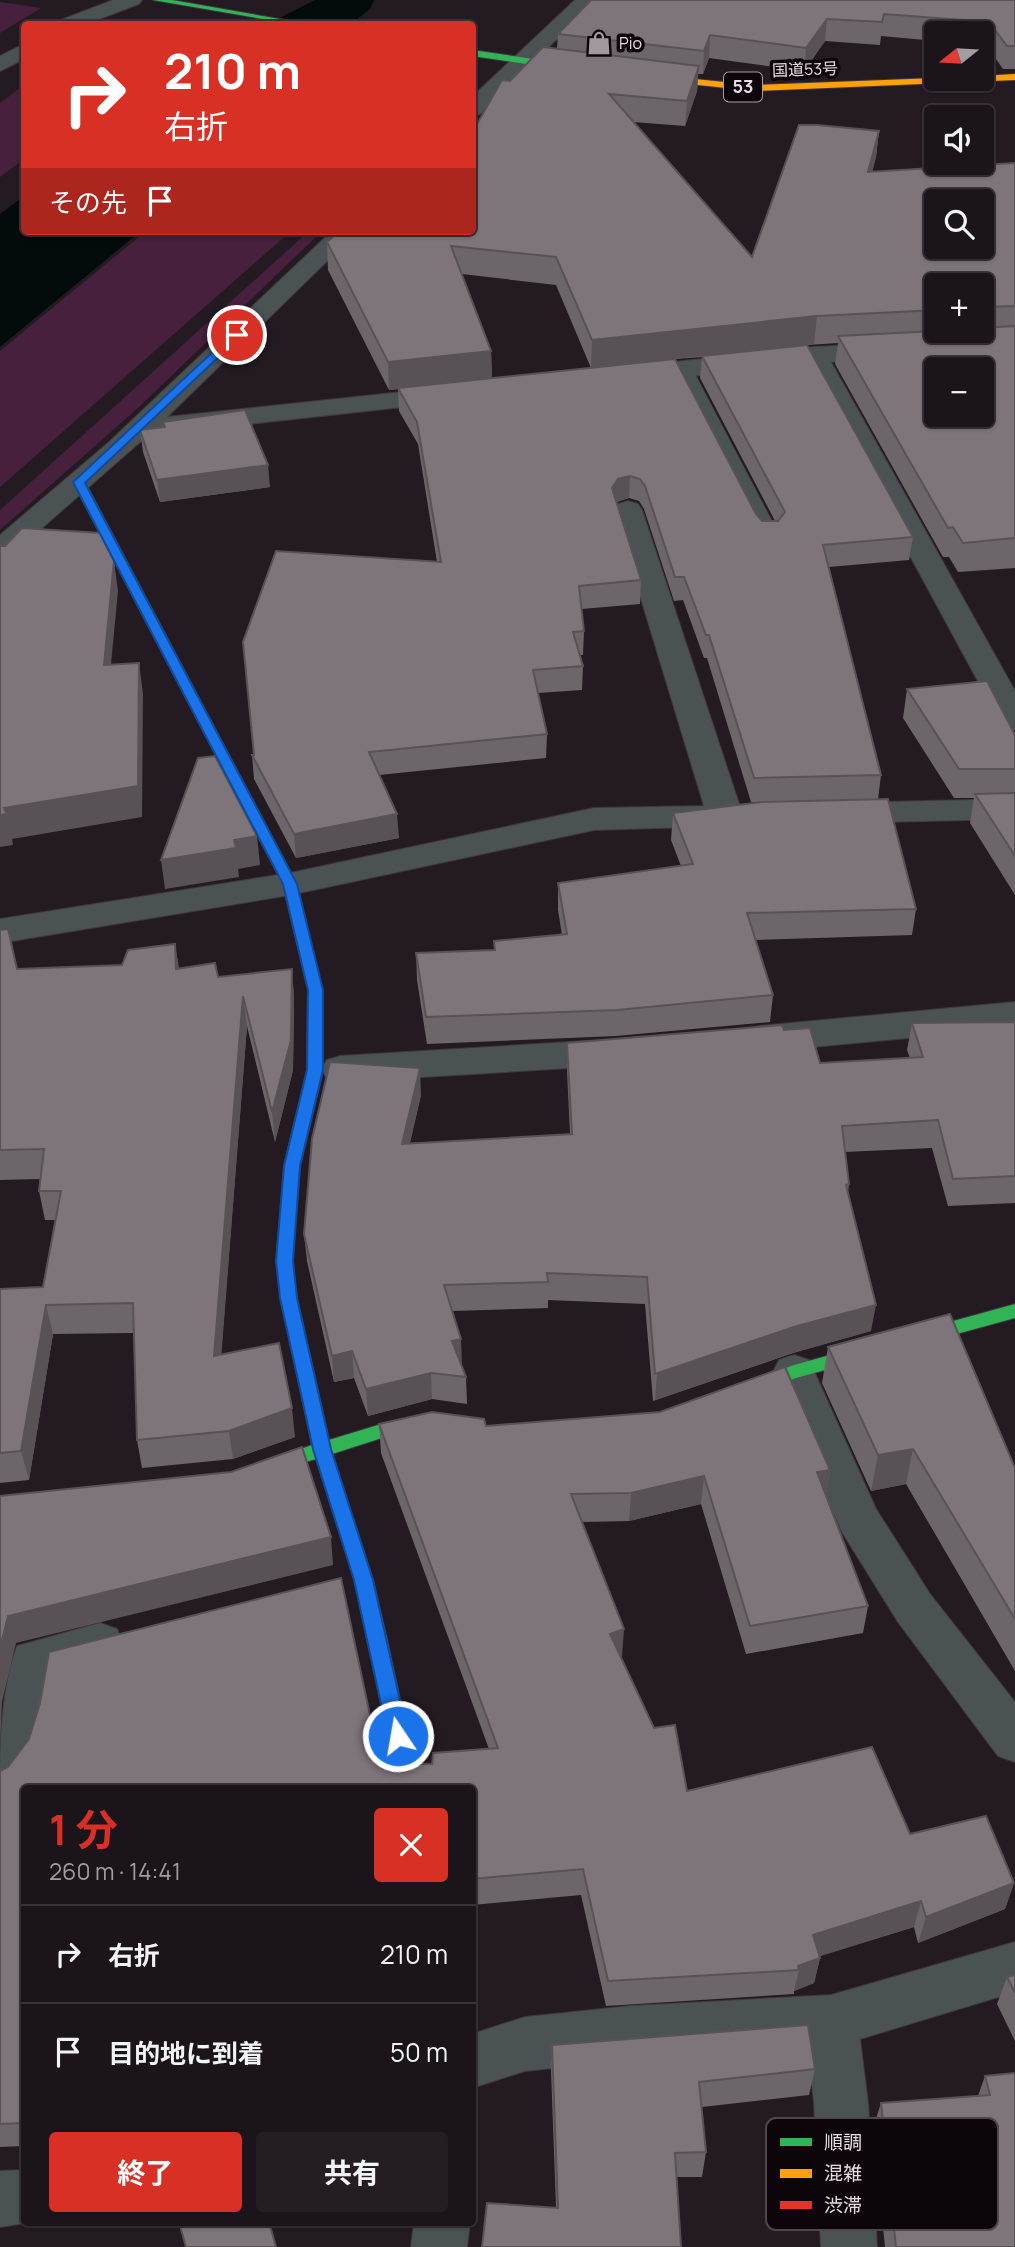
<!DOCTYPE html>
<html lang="ja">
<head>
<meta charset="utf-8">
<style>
  body { margin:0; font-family:Manrope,"Noto Sans JP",sans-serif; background:#241d23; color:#f1f3f6; height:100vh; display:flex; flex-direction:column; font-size:26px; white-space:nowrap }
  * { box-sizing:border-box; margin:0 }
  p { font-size:23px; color:#a09ea2 }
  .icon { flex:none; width:38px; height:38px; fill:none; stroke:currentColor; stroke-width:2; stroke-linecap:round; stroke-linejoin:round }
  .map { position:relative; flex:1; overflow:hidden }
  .side { position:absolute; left:21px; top:1785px; width:455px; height:441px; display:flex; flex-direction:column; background:#1b141a; border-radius:7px; box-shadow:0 2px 5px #0004,0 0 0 2px #393339 }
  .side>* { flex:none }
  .guide { position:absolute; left:21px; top:21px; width:455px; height:214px; border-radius:7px; box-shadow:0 2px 5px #0004,0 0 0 2px #393339; background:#d93025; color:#fff; overflow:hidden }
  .needle { width:46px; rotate:252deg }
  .fabs { position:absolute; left:924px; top:21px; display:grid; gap:14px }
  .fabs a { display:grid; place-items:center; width:70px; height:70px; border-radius:7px; background:#1b141a; box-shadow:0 2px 5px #0004,0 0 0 2px #393339; font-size:35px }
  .pin { position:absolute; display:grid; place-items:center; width:60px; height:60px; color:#fff; margin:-30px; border:4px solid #fff; border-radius:50%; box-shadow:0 2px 7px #0007 }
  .me { position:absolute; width:77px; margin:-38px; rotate:348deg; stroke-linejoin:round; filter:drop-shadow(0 0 5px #0008) }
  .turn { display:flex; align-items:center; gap:24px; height:147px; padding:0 28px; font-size:32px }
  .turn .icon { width:91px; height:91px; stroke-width:2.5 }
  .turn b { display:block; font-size:49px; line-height:60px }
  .then { display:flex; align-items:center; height:66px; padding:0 28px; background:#0003; gap:14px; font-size:26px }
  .round { display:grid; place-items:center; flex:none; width:74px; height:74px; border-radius:7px; background:#241d23 }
  .summary { display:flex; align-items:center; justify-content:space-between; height:119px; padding:0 28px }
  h1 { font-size:42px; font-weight:700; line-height:52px; color:#d93025 }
  .button { display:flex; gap:14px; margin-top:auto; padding:14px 28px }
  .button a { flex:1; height:80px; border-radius:7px; background:#d93025; color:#fff; font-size:28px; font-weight:700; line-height:80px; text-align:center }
  .button a+a { background:#241d23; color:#f1f3f6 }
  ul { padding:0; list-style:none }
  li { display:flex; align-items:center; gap:21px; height:98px; padding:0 28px; border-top:2px solid #393339 }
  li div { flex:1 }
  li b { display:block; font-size:26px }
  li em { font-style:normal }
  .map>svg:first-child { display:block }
  .green { fill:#46203d }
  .water { fill:#030c0b }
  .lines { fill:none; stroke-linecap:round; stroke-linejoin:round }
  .lane-casing { stroke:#3f373c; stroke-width:1 }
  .street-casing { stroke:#3f373c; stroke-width:2 }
  .fast-casing { stroke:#3f373c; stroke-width:2 }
  .slow-casing { stroke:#3f373c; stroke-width:2 }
  .jam-casing { stroke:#3f373c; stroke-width:2 }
  .lane { fill:#4b5254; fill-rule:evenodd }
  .street { fill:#4b5254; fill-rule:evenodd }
  .fast { fill:#30b455; fill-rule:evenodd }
  .slow { fill:#ff9f0a; fill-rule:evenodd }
  .jam { fill:#e5322d; fill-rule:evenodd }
  .wall { fill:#6c656a; fill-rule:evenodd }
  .shaded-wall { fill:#585256 }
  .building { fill:#7e757b; stroke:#585256; stroke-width:2; fill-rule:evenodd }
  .route { fill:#1a73e8; stroke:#114b97; stroke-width:2 }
  .labels { text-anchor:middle; stroke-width:7; stroke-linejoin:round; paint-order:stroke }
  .far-poi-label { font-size:16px; fill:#e8dce4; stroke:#0c060a; text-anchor:start }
  .far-street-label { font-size:16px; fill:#e8dce4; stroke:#0c060a }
  .shield { fill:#0c060a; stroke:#a69ca3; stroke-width:2 }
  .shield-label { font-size:18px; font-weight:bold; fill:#e8dce4 }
  .key { fill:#0c060a; stroke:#4e464b; stroke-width:2 }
  .key-label { font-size:19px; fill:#e8dce4 }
</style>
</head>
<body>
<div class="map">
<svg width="1015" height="2247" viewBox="0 0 1015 2247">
  <rect width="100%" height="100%" fill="#241b22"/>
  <g class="green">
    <polygon points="0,2 41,8 0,33"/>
    <polygon points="24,85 24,159 0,177 0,103"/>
    <polygon points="146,231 291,231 0,487 0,351"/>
    <polygon points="309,231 322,231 139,407 0,530 0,510"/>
  </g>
  <g class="water">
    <polygon points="315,0 374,0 370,9 351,24 268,24"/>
    <polygon points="24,196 24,231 141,231 0,347 0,214"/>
  </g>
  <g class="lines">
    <g class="lane-casing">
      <polygon id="lane" points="682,364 693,370 780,536 776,541 760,541 756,536 671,370"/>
    </g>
    <g class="street-casing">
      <g id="street">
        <polygon points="113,0 142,0 139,4 86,24 58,24 61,20"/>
        <polygon points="575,0 597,0 480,114 472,115 472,97"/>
        <polygon points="24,44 24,59 0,71 0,56"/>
        <polygon points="332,231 358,231 167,417 449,387 458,389 462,395 458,401 148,435 10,556 0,559 0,535 108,443"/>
        <polygon points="888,343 897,345 901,351 897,357 831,362 1015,691 1015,730 1004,727 999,720 806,364 627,383 618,381 614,375 618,369 627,367 814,347"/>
        <polygon points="628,501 638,504 642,510 743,816 738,823 726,826 594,830 290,895 0,943 0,919 290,873 594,808 704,806 614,510 618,504"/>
        <polygon points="1015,799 1015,819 838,823 826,820 821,813 826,806 838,803"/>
        <polygon points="1015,1002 1015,1028 759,1052 746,1048 740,1039 746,1030 759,1026"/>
        <polygon points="619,1039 632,1043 638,1052 632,1061 619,1065 340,1082 327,1078 321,1069 327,1060 340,1056"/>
        <polygon points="794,1355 809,1360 876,1509 930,1594 1015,1702 1015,1762 998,1756 898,1622 842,1532 773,1372 779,1360"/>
        <path d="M100 1623 117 1629 123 1644 117 1659 55 1676C46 1718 45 1783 0 1801 0 1749 0 1694 17 1646Z"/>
        <polygon points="1015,1942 1015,1992 860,2039 868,2103 877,2247 821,2247 814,2103 808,2049 630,2060 525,2071 472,2088 472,2034 525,2017 630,2006 831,1995"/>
        <polygon points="24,2170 24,2222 32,2222 0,2227 0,2171"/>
        <polygon points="414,2222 470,2222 467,2247 411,2247"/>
      </g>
    </g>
    <g class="fast-casing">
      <g id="fast">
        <polygon points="153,0 172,0 308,24 292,24"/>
        <polygon points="472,50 581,66 585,69 581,72 472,56"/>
        <polygon points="79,479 85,482 297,884 307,927 305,930 295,930 293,927 283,884 73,482"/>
        <polygon points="288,1211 294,1213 296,1217 292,1261 297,1298 329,1440 388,1422 432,1414 438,1416 441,1421 438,1426 432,1428 388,1436 332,1454 373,1580 387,1639 384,1645 377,1647 370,1645 367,1639 355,1580 316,1459 298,1464 292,1462 289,1457 292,1452 312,1445 281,1298 276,1261 280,1217 282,1213"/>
        <polygon points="1015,1304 1015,1318 796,1378 738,1399 732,1397 729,1392 732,1387 794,1365"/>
      </g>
    </g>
    <g class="slow-casing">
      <g id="slow">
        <polygon points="644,74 755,85 936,78 982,79 982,76 1015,74 1015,80 755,91 641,79 640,77"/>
        <polygon points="377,1631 384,1633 387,1639 419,1788 399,1788 367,1639 370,1633"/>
      </g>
    </g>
    <g class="jam-casing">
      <polygon id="jam" points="300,922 307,927 322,990 323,1070 300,1166 296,1217 294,1221 282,1221 280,1217 284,1166 307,1070 308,990 293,927"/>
    </g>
    <use href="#lane" class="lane"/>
    <use href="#street" class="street"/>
    <use href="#fast" class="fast"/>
    <use href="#slow" class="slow"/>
    <use href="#jam" class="jam"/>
  </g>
  <g class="wall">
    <path d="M1015 0V69H1003L986 45 982 44V33H936V41L881 36 880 45 825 41 804 71 709 58 703 74H698L697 91 685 126 633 122 752 257 879 131 876 157 872 172 1015 163V568L958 572 949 557H943L835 364 838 343 807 345 913 537 909 560 829 567 881 775 878 799 916 909 912 935 756 940 773 995 770 1022 616 1036 427 1044 417 980 416 953 494 950V941L562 935 558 910V883L681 866 671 840 673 813 762 802H751L707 658H704L683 600 674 601 644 509 639 501 629 498 617 502 641 580 640 604 582 609 584 631 583 655H580L583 666 582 690 538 693 547 734 546 758 379 775 399 838 296 858 254 779 252 755H254L437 562 418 444 399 411 398 389 389 390 328 270 327 242 472 231 510 81 557 48 558 34ZM462 274 556 285 591 368 492 378 491 351ZM936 285H982V331H936ZM702 357 700 378 775 521H762L756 514 675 359Z"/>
    <polygon points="163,422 270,487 160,502 143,452 140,430 164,427"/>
    <polygon points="907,689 1015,735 1015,895 970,823 974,798 954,798 903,718"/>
    <polygon points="0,930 17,969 122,965 175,944 179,969 218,977 292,969 294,999 293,1070 275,1142 247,1026 221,1355 295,1437 233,1459 142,1468 137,1440 134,1333 53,1334 29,1480 0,1483 0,1289 43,1287 55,1220 45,1220 39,1191 40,1179 0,1180"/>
    <polygon points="1015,1022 1015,1203 948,1206 932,1148 845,1152 849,1184 848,1193 871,1331 793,1353 653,1401 645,1304 548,1300 548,1308 452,1311 462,1365 466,1377 467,1404 432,1399 368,1416 354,1378 334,1382 307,1261 304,1234 421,1095 410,1143 570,1134 567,1071 567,1043 784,1030 820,1063 910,1058 907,1050 912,1023"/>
    <polygon points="828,1347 1015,1468 1015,1671 906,1484 871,1491 822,1383"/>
    <polygon points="379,1424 486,1426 830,1470 826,1494 868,1606 863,1633 746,1654 701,1504 629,1521 582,1522 622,1657 621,1657 654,1728 687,1791 910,1834 1014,1883 1005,1909 918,1943 914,1927 819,1956 820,1958 814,1983 794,1991 794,1994 606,2006 581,1895 472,1905 472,1788 24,1788 24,2146 0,2147 0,1771 380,1763 432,1764 489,1749 381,1453"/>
    <polygon points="1015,1975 1015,2041 997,2004 1007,1977"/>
    <polygon points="552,2045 815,2069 809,2095 702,2107 706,2152 702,2177 677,2177 556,2207 551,2071"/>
    <polygon points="1015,2073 1015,2247 885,2247 873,2128 881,2103 978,2096 985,2076"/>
  </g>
  <g class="shaded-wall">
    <polygon points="827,19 825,41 804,71 806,48"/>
    <polygon points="710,35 709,58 703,74 704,51"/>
    <polygon points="699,66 697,91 685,126 687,101"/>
    <polygon points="879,131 876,157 865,199 868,172"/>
    <polygon points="817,316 814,344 591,368 592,340"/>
    <polygon points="491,351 492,379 389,390 388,362"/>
    <polygon points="268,465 270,487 160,502 157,480"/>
    <polygon points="630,476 629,498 617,501 611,511 612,488 618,479"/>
    <polygon points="114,561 118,591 108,695 104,665"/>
    <polygon points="139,663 143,694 142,817 12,839 13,845 0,847 0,815 4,808"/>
    <polygon points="397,814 399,838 296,858 294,834"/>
    <polygon points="257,836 260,865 238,869 239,877 165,889 161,860 234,840"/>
    <polygon points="175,944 179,974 176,969"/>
    <polygon points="292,969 294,999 293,1070 275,1142 272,1112"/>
    <polygon points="243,996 247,1026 219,1385 214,1356"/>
    <polygon points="420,1068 421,1095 403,1171 402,1144"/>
    <polygon points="46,1305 53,1334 29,1480 21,1451"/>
    <polygon points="876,1305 871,1331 793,1353 655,1400 657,1374 797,1326"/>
    <polygon points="461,1339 462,1366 452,1341"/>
    <polygon points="352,1351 354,1378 334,1382 332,1356"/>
    <polygon points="431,1373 432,1399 368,1416 366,1389"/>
    <polygon points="292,1408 295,1437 233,1459 229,1431"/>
    <polygon points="913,1449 906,1484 871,1491 878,1455"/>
    <polygon points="830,1470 825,1499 817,1472"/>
    <polygon points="704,1476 701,1504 629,1521 631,1493"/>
    <polygon points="331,1537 333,1565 16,1643 2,1702 0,1746 0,1648 8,1616"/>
    <polygon points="624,1629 622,1657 608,1662 610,1634"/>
    <polygon points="1014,1883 1005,1909 918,1943 926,1917"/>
    <polygon points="921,1901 914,1927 808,1960 813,1935"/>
    <polygon points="820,1958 814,1983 794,1991 799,1970 798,1966"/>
  </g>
  <g class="building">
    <polygon points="591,0 1015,0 1015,46 1007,46 989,22 884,14 882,22 827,19 806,48 710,35 704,51 558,34"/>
    <path d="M543 47 699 66 687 101 609 94 752 257 799 125H817L879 131 868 172 1015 163V306L982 307V285H936V310L817 316 592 340 556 257 451 246 491 351 388 362 327 242 340 231H472V133L502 80 510 81ZM936 201H982V247H936Z"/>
    <path d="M1015 326V538L963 543 953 527 948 528 838 336 936 331H982V328ZM936 369H982V415H936Z"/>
    <polygon points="807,345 913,537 823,545 881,775 754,778 709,635 706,635 684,577 675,577 645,486 640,479 630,476 618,479 612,488 641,580 579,586 584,631 573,632 583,666 533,670 547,734 369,752 397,814 294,834 252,755 254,755 243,642 276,551 441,562 417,422 398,388 675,359 756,514 762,521 778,521 785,512 702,356"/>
    <polygon points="245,410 268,465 157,480 140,430 165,427 163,422"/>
    <polygon points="22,528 100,533 114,561 104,665 139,663 138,786 4,808 7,814 0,815 0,546 5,546"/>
    <polygon points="987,681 1015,735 1015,769 959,769 907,689"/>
    <polygon points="215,756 257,836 234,840 236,848 161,860 198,758"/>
    <polygon points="1015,793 1015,856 975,794"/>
    <polygon points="888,799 916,909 747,913 773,995 617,1010 426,1017 416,953 495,950 494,941 567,934 558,883 693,864 673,813 762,802"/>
    <polygon points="8,929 17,969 122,965 128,950 175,944 176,969 215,963 218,977 292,969 291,1040 272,1112 243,996 214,1356 279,1343 292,1408 229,1431 137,1440 133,1303 46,1305 21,1451 0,1453 0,1289 43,1287 61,1191 39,1191 44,1149 0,1150 0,930"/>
    <polygon points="1015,1022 1015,1176 953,1179 938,1120 842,1126 849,1184 846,1185 876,1305 797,1326 655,1374 647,1277 547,1273 548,1282 444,1285 461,1339 452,1341 466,1377 431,1373 366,1389 352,1351 332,1356 304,1234 312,1139 330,1062 420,1068 402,1144 572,1134 567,1043 782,1025 784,1030 810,1028 820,1063 923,1057 912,1023"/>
    <polygon points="950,1314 1015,1468 1015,1619 913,1449 878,1455 828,1347"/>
    <polygon points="785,1367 830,1470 817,1472 868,1606 750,1626 704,1476 631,1493 571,1494 624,1629 610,1634 654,1728 675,1725 687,1791 872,1747 910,1834 986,1816 1014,1883 926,1917 921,1901 813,1935 820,1958 798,1966 799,1970 608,1981 583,1869 472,1879 472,1788 24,1788 24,2123 0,2124 0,1771 8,1767 29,1739 40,1703 49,1652 341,1578 380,1763 432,1764 433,1753 498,1748 379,1424 432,1412 484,1419 486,1426 660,1412"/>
    <polygon points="302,1447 331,1537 8,1616 0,1648 0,1496 231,1472"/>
    <polygon points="1015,1975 1015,1993 1007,1977"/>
    <polygon points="808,2025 815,2069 699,2082 706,2152 675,2153 681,2247 482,2247 487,2203 558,2208 552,2045"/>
    <polygon points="1015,2073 1015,2247 896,2247 881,2103 990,2095 985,2076"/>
    <polygon points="179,2222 269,2222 276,2247 186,2247"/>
  </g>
  <polygon class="route" points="233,333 242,335 85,483 297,884 323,990 323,1070 300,1166 293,1261 297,1298 331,1449 373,1580 408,1736 405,1743 398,1745 391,1743 388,1736 354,1580 313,1449 280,1298 276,1261 284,1166 307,1070 308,990 283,884 73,482"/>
  <defs>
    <g id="shop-bare" transform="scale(1.89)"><path d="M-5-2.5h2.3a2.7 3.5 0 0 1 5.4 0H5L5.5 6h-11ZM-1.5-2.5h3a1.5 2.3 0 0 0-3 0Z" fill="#a398a0" stroke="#0c060a" stroke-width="2.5" paint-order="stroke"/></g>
  </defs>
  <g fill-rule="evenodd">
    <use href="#shop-bare" x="599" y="43"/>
  </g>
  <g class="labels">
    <g class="far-poi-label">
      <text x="619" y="49">Pio</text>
    </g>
    <g class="far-street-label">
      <text transform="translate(805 69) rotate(-2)" y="6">国道53号</text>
    </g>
    <rect class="shield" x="724" y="72.5" width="38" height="29" rx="5"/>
    <g class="shield-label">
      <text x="743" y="93">53</text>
    </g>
  </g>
  <rect x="766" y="2118" width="232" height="112" rx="10" class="key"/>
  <rect x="780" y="2138" width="32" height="8" fill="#30b455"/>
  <rect x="780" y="2169" width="32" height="9" fill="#ff9f0a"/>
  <rect x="780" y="2201" width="32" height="8" fill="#e5322d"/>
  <g class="key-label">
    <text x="824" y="2149">順調</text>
    <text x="824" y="2180">混雑</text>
    <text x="824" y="2212">渋滞</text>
  </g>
</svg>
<div class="fabs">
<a><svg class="needle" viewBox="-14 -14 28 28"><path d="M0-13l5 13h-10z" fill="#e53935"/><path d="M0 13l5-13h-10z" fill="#a09ea2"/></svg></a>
<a><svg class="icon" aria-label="sound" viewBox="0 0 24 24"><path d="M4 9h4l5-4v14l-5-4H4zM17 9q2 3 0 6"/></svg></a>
<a><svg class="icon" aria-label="search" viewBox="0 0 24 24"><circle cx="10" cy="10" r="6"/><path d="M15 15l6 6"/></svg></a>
<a>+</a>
<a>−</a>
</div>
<div class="pin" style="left:237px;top:335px;background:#d93025"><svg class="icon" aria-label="arrive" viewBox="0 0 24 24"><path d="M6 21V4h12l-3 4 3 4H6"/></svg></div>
<svg class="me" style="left:398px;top:1736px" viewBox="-20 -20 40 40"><circle r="17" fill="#1a73e8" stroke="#fff" stroke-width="3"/><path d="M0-11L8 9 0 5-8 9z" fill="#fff"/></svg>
<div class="guide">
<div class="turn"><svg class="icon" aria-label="right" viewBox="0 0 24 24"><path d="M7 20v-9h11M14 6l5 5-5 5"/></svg><div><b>210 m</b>右折</div></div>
<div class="then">その先<svg class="icon" aria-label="arrive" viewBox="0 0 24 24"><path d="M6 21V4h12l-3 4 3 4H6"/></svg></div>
</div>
<section class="side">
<div class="summary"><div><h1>1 分</h1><p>260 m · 14:41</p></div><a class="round" style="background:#d93025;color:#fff"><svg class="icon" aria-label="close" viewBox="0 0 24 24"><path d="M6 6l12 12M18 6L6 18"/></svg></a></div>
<ul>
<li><svg class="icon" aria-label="right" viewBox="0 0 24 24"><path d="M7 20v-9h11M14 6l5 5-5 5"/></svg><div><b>右折</b></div><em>210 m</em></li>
<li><svg class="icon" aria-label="arrive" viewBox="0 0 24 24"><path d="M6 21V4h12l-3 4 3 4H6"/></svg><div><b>目的地に到着</b></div><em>50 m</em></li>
</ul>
<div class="button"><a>終了</a><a>共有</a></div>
</section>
</div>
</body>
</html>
